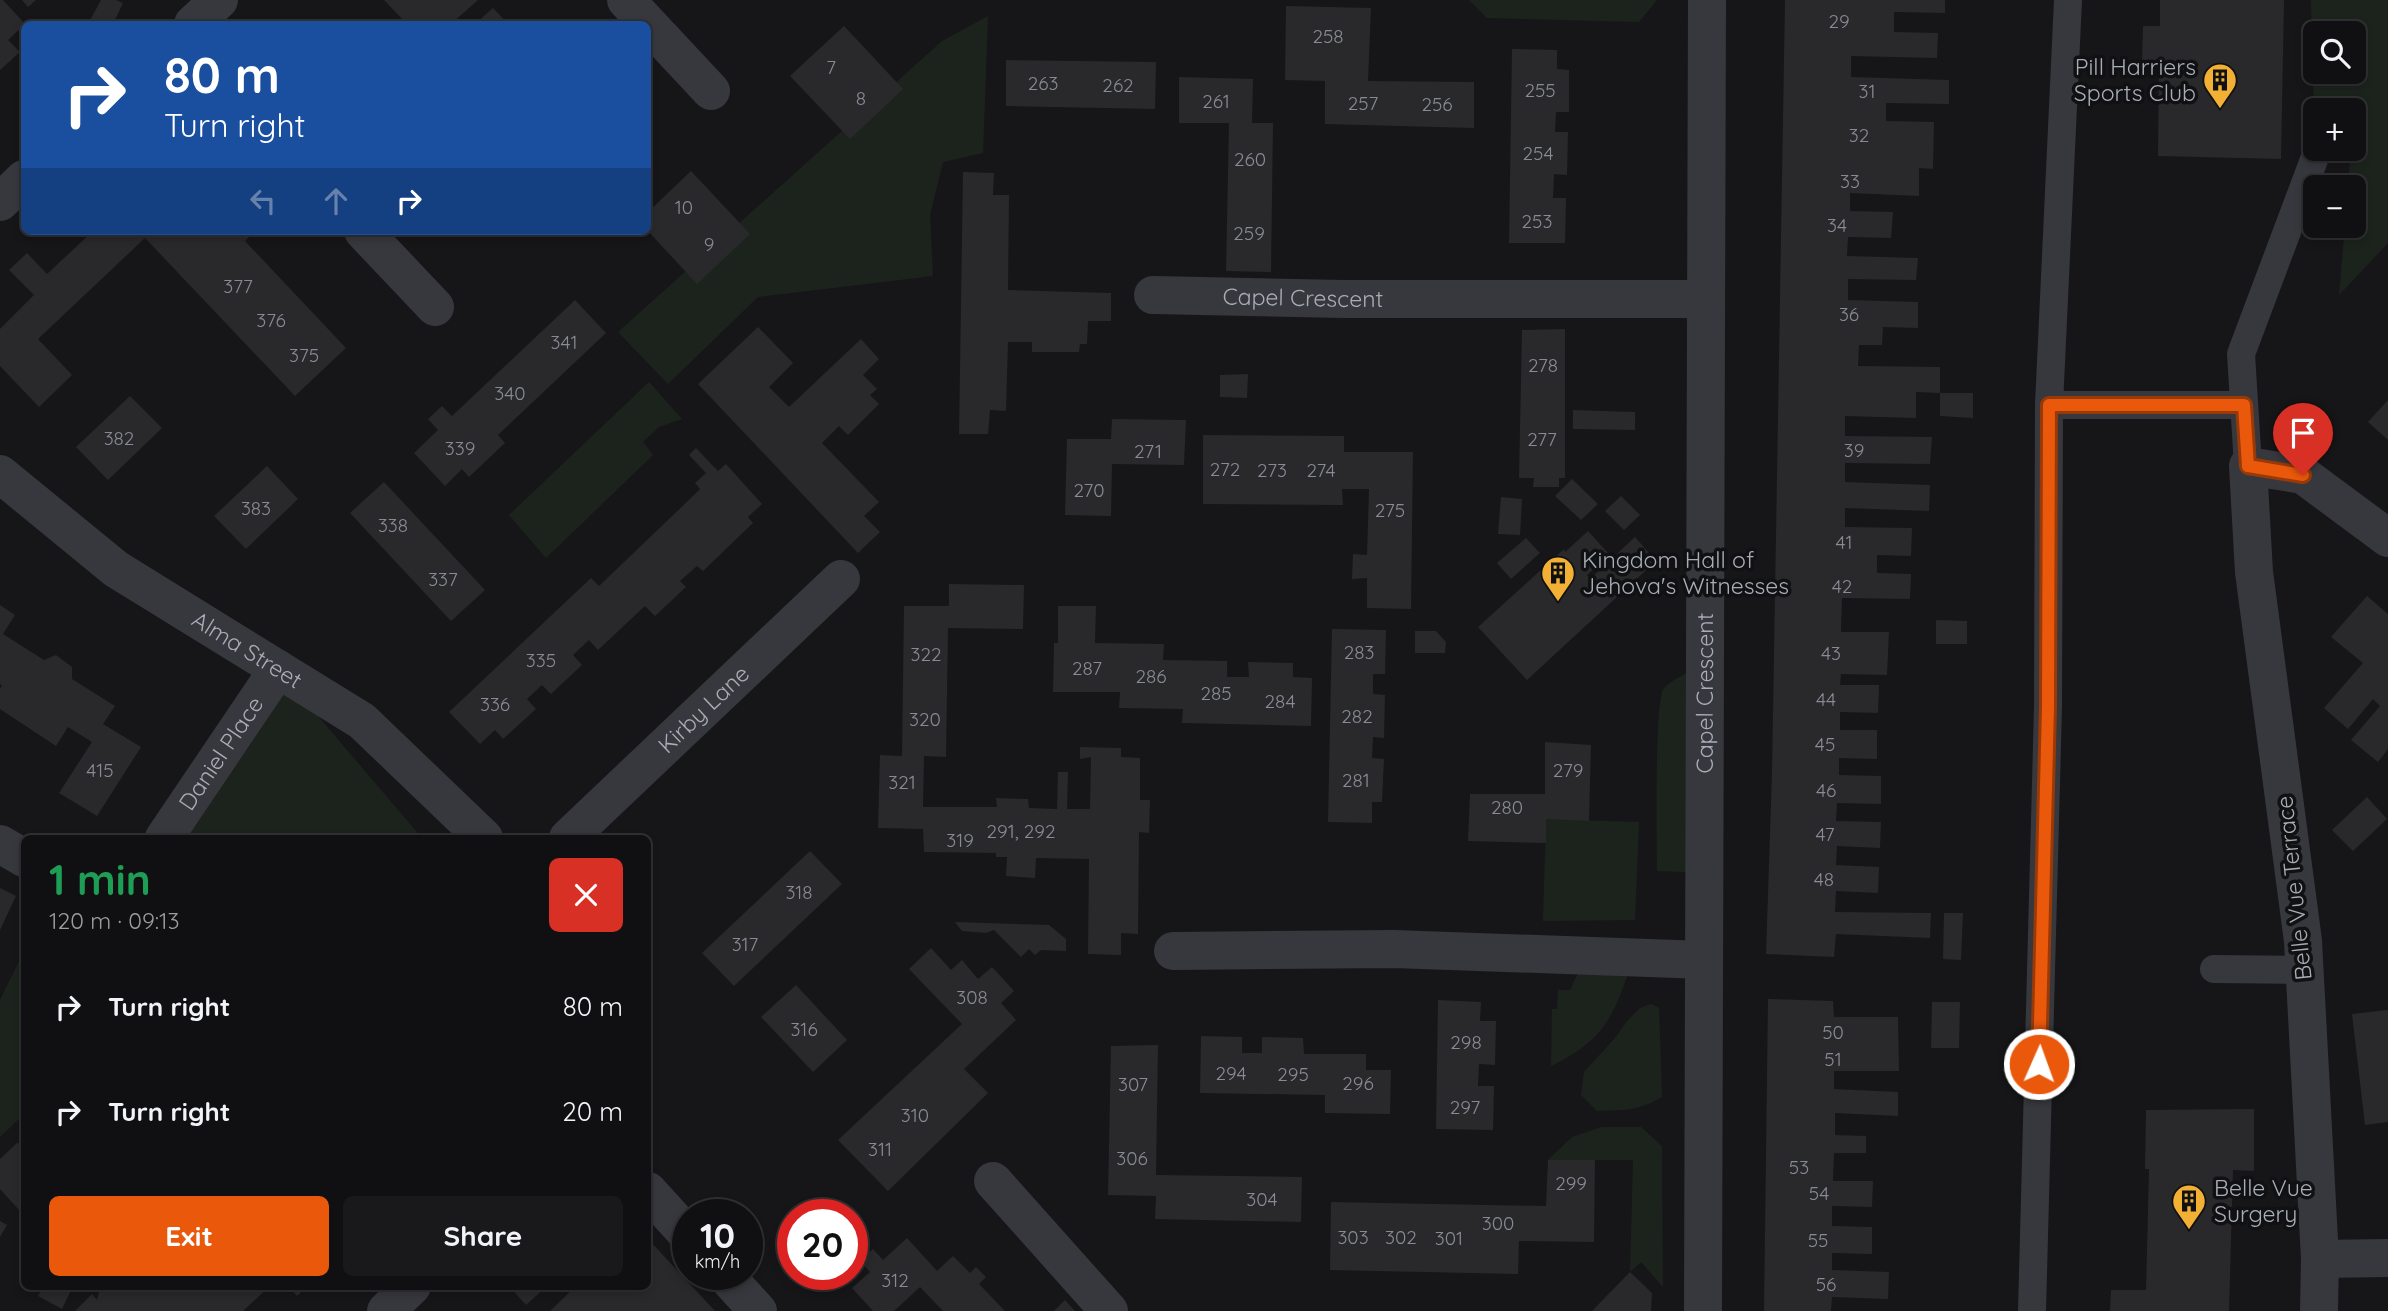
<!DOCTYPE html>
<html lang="en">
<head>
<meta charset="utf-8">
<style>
  body { margin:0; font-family:Quicksand,sans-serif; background:#19191b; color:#f1f3f6; height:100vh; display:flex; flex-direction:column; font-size:26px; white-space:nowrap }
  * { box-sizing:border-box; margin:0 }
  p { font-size:23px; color:#9c9d9f }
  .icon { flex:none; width:38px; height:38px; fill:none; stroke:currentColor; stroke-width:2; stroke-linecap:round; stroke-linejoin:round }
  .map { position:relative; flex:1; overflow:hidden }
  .panel { position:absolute; left:21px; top:835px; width:630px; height:455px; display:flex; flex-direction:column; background:#101012; border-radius:10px; box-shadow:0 4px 10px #0003,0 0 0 2px #303032 }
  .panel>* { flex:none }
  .banner { position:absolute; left:21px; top:21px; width:630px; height:214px; border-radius:10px; box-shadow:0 4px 10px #0003,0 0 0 2px #303032; background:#1a4fa0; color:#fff; overflow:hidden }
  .fabs { position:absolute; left:2303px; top:21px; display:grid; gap:14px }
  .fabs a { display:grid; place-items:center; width:63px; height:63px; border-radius:10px; background:#101012; box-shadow:0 4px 10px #0003,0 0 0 2px #303032; font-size:35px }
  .speed { position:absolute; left:672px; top:1199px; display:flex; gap:14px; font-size:35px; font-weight:700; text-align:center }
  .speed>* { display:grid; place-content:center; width:91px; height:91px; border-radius:50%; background:#101012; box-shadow:0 4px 10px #0003,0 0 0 2px #303032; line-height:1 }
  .speed small { font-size:18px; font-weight:400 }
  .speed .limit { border:10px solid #d22; background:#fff; color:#111 }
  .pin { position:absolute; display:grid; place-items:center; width:60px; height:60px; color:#fff; margin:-72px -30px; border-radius:50% 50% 50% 0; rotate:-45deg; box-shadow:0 0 7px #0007 }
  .pin .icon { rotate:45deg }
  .me { position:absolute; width:77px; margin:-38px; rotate:2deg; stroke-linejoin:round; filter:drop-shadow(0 0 5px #0008) }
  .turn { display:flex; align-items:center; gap:24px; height:147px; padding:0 28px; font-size:32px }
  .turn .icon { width:91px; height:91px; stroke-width:2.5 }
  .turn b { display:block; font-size:49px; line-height:60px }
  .lanes { display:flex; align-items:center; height:66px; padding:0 28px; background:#0003; justify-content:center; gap:35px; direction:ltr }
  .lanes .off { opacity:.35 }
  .round { display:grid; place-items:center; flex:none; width:74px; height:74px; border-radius:10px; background:#19191b }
  .head { display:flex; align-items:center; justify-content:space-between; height:119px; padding:0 28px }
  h1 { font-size:42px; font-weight:800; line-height:52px; color:#1e9e55 }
  .button { display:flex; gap:14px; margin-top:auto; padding:14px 28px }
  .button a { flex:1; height:80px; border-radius:10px; background:#ea580c; color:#fff; font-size:28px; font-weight:800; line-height:80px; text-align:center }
  .button a+a { background:#19191b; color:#f1f3f6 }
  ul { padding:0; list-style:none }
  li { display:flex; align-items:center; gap:21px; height:105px; padding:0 28px }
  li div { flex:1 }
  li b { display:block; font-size:26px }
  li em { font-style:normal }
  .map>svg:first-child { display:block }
  .green { fill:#1c231d; fill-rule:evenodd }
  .building { fill:#29292c }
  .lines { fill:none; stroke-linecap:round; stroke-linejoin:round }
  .lane { stroke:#37383d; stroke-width:28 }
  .street { stroke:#37383d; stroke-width:38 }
  .route-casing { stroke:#983908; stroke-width:18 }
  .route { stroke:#ea580c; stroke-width:12 }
  .labels { text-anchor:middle; stroke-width:7; stroke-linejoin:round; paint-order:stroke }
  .number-label { font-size:19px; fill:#888b94 }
  .poi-label { font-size:23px; fill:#a8adb8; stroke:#111113; text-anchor:start }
  .street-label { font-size:23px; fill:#a8adb8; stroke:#111113 }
</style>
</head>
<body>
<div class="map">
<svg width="2388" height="1311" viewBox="0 0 2388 1311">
  <rect width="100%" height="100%" fill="#161618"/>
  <g class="green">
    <polygon points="1469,0 1657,0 1639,22 1487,18"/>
    <path d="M2311 0H2388V243L2339 295 2345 226H2354V187H2348L2350 158 2315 157ZM2315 33H2354V72H2315ZM2315 110H2354V149H2315Z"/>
    <polygon points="988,16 983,153 943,162 930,215 933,276 758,297 668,384 618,332 942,41"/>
    <polygon points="649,382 682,419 659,427 643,442 653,455 546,558 509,515"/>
    <polygon points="278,669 422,838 164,838"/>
    <path d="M1691 671 1686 872 1657 871C1657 846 1654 700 1664 688 1671 681 1681 676 1691 671Z"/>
    <polygon points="1546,819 1639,822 1635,920 1543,921"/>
    <polygon points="24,951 24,1114 0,1137 0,1000"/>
    <path d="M1583 963 1631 964C1614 1017 1603 1041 1551 1066L1552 1009H1557L1558 990H1570Z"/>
    <path d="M1651 1004 1659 1008 1662 1097C1638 1111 1624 1110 1597 1111L1581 1095 1584 1072 1616 1037 1628 1020 1640 1008Z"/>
    <polygon points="1602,1127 1641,1127 1662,1146 1663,1287 1641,1262 1630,1272 1633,1160 1548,1160 1572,1137"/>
  </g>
  <g class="building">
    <polygon points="0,0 3,0 25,24 8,40 20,52 0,70"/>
    <polygon points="22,0 36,0 28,7"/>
    <polygon points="101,0 116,0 123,3 113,24 88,24"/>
    <polygon points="384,0 478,0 451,24 407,24"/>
    <polygon points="1785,0 1945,0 1945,13 1894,12 1894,32 1938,33 1937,58 1851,56 1851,77 1949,80 1949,104 1886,103 1886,121 1934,122 1933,169 1919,168 1919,196 1850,193 1850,211 1893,212 1891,238 1848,237 1847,256 1918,258 1916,280 1848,279 1848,300 1918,302 1918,328 1883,327 1882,345 1859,345 1858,366 1940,367 1940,393 1916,392 1916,418 1845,416 1845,436 1932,437 1930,464 1845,463 1845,482 1930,485 1929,511 1845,508 1845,527 1912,528 1911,556 1877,555 1877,573 1911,574 1910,599 1842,598 1841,632 1889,632 1887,675 1841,674 1840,685 1879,685 1878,713 1840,712 1840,730 1877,730 1877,759 1839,758 1839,775 1881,776 1881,804 1837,803 1836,821 1881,822 1880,848 1837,846 1836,865 1879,867 1878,893 1836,891 1835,912 1931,913 1930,938 1836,934 1834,957 1766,954 1772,773"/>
    <polygon points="2160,0 2284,0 2281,159 2158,156 2159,63 2142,63 2143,26 2160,26"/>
    <polygon points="1286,6 1371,8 1368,81 1474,82 1474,128 1325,124 1325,81 1285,80"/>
    <polygon points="493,8 508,24 475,24"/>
    <polygon points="844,26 903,89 850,139 790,76"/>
    <polygon points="1512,49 1557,50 1557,69 1569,70 1569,112 1556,112 1555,132 1568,132 1567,175 1554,174 1553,198 1566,198 1565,243 1509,243"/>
    <polygon points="1006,60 1156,62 1155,109 1006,106"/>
    <polygon points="1179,77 1253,79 1252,123 1273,123 1271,272 1226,271 1229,123 1179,123"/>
    <polygon points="691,171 750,234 697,284 648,231 648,212"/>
    <polygon points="963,172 994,173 993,195 1009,195 1008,290 1111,293 1111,321 1088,321 1087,344 1080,344 1079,352 1032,352 1032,342 1008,342 1006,411 990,410 988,434 959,434"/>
    <polygon points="93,231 189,231 192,234 196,231 255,231 245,241 346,348 295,396 145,238 38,339 72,375 39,407 0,366 0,329 34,295 9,270 27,253 47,274"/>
    <polygon points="575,300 606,333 498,435 505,443 469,477 462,469 445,486 414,453 438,430 428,419 442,406 452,416"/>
    <polygon points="758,327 793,363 769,387 789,407 861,339 879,359 863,375 877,389 870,395 879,404 848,435 839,426 822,443 879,502 864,516 880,532 858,553 698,384"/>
    <polygon points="1565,329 1565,478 1559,478 1559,487 1533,487 1534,478 1519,478 1522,330"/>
    <polygon points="1248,374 1247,398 1220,397 1220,375"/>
    <polygon points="1940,393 1973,393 1973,418 1940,416"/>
    <polygon points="130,396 162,428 108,480 76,447"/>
    <polygon points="2388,400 2388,440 2368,422"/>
    <polygon points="1573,410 1635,412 1635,430 1573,429"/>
    <polygon points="1112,419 1186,420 1184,465 1112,464 1111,516 1065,515 1067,439 1111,439"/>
    <polygon points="1203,435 1344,436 1344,452 1413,452 1411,609 1367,608 1367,578 1352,579 1353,554 1367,555 1369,489 1342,489 1343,505 1203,504"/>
    <polygon points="696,448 718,471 726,464 762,504 748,517 753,523 703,571 697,566 680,581 686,587 655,616 645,606 598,650 589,640 573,655 582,665 551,694 542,685 527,699 536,709 503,739 495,730 480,744 449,712 591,578 599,586 693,496 700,489 695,483 706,473 689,455"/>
    <polygon points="267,466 298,499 246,549 214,516"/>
    <polygon points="1572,479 1598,504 1581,520 1555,496"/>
    <polygon points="384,482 485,590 451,621 350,513"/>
    <polygon points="1621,496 1640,515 1624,530 1605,511"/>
    <polygon points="1501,497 1522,499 1520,535 1498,534"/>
    <polygon points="1588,531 1609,554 1587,575 1590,579 1635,537 1656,561 1527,680 1478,627 1564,549 1565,552"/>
    <polygon points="1526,538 1540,553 1511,579 1497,563"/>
    <polygon points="949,584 1024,585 1023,629 948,628 946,757 924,756 923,807 997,807 996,798 1028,799 1029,808 1057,809 1058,772 1068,772 1067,809 1090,809 1091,757 1080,759 1080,747 1121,748 1121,757 1140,758 1140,800 1150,800 1149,833 1139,832 1138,934 1121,933 1121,955 1088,954 1089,859 1036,858 1035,878 1006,876 1007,857 996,857 996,853 924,852 923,829 878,828 880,755 902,756 904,606 949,606"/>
    <polygon points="2367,596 2388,614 2388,749 2378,762 2351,740 2380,706 2373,699 2348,729 2324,708 2363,663 2331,637"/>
    <polygon points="0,605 15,615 3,634 44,660 56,655 72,667 72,679 115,706 103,724 141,747 97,816 59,793 92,742 68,727 56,746 0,709 0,689 2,685 0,684"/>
    <polygon points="1058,606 1096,606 1095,643 1164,644 1163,660 1227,661 1227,677 1249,677 1248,662 1293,663 1293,677 1312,678 1311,726 1182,723 1183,709 1119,708 1120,692 1053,692 1054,643 1058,643"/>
    <polygon points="1936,620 1967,621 1967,644 1936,644"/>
    <polygon points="1332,629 1386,630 1385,674 1373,674 1373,694 1385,695 1384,738 1373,737 1372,758 1384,759 1382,802 1372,802 1372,823 1328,822"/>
    <polygon points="1415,631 1436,631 1446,642 1445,653 1415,653"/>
    <polygon points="1545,742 1591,745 1589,821 1546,819 1546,843 1468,841 1470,794 1545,794"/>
    <polygon points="2367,797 2387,819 2353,851 2332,830"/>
    <polygon points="810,851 842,884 734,986 702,953"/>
    <polygon points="0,888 16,896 0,930"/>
    <polygon points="1944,913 1963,913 1961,960 1943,959"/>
    <polygon points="955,922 1049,925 1066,939 1066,951 1041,950 1035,955 1029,949 1021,957 994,930 986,933 962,931"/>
    <polygon points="931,948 951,970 962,960 978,979 992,967 1014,991 1001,1003 1016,1020 964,1069 988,1093 888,1191 838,1140 962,1024 909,969"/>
    <polygon points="796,985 847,1040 813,1072 761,1017"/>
    <polygon points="1768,999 1833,1001 1834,1017 1898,1017 1899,1071 1834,1071 1834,1089 1898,1092 1898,1116 1835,1113 1835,1135 1866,1136 1866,1153 1834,1153 1833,1181 1873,1181 1872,1207 1832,1206 1832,1226 1872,1227 1872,1254 1832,1253 1832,1270 1889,1272 1888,1299 1832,1297 1831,1311 1764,1311"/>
    <polygon points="1438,1000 1481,1002 1480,1021 1496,1021 1495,1065 1479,1064 1478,1086 1494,1086 1493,1130 1436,1129"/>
    <polygon points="1932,1002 1960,1002 1959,1048 1931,1048"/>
    <polygon points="2388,1010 2388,1122 2365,1125 2352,1014"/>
    <polygon points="1201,1036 1242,1037 1242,1053 1262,1053 1262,1037 1303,1038 1304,1054 1366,1054 1366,1070 1391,1070 1390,1114 1325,1113 1325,1095 1200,1093"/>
    <polygon points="1158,1045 1156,1175 1302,1177 1301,1222 1155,1219 1156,1196 1108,1195 1111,1046"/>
    <polygon points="2254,1109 2254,1171 2233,1170 2229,1311 2110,1311 2111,1290 2146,1290 2149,1169 2145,1169 2146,1110"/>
    <polygon points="17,1143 24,1144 24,1210 20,1211 0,1189 0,1159"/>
    <polygon points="1548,1160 1595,1160 1594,1242 1519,1241 1518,1274 1330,1270 1331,1202 1546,1206"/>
    <polygon points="0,1221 7,1225 0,1237"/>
    <polygon points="907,1238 937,1271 953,1256 970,1273 976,1267 986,1277 979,1284 1005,1311 943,1311 920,1287 894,1311 873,1311 852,1288 870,1272 860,1261 873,1249 883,1260"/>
    <polygon points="648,1239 715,1311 550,1311 576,1286 648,1286"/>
    <polygon points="1630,1272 1652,1293 1651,1311 1592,1311"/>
    <polygon points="44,1286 73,1286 62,1309 38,1296"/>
    <polygon points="104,1286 270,1286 243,1311 75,1311 92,1294 97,1300 99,1292"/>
    <polygon points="288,1286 308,1286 297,1296"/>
    <polygon points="509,1286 547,1286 526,1305"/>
    <polygon points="1065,1300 1075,1311 1054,1311"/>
  </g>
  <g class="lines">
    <g class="lane">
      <polyline points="2049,405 2244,405"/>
      <polyline points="2248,466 2241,354 2315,157"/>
      <polyline points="2214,969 2305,970"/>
      <polyline points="2032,1311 2048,707 2049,405 2068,0"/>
    </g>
    <g class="street">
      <polyline points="626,0 711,91"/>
      <polyline points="193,24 219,0"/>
      <polyline points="0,202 24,179"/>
      <polyline points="363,231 435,307"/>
      <path id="s1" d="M1153 295 1344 299H1706"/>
      <path id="s2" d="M0 474 116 569 362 721 484 838"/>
      <path id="s3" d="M164 838 278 669"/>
      <path id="s4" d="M568 838 841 579"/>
      <polyline points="0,844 24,858"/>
      <polyline points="1173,951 1394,949 1704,960"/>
      <polyline points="993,1181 1109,1311"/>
      <polyline points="648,1191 688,1235"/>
      <polyline points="2320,1259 2388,1258"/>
      <polyline points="724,1274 758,1311"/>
      <polyline points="386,1311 412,1286"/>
      <path id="s5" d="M1703 1311 1707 0"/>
      <polyline points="2319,1311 2320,1259 2303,941 2254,572 2248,466 2303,475 2388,538"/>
    </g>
  </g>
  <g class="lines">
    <g class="route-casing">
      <polyline id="route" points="2039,1064 2048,707 2049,405 2244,405 2248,466 2303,475"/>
    </g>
    <use href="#route" class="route"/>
  </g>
  <defs>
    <g id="building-pin" transform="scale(1.75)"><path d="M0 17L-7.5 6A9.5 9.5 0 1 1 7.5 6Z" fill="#f2b134" stroke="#111113"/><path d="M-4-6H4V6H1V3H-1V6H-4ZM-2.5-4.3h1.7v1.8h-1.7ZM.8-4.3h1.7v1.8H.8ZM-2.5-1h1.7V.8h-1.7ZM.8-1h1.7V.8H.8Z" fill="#111"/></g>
  </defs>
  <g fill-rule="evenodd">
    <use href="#building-pin" x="2220" y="80"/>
    <use href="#building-pin" x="1558" y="573"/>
    <use href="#building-pin" x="2189" y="1201"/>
  </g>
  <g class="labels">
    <g class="number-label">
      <text x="1839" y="28">29</text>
      <text x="1328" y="43">258</text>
      <text x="831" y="74">7</text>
      <text x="1043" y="90">263</text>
      <text x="1118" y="92">262</text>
      <text x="1540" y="97">255</text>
      <text x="1867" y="98">31</text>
      <text x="861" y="105">8</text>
      <text x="1216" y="108">261</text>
      <text x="1363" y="110">257</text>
      <text x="1437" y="111">256</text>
      <text x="1859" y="142">32</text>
      <text x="1538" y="160">254</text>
      <text x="1250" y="166">260</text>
      <text x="1850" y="188">33</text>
      <text x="684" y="214">10</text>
      <text x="1537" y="228">253</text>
      <text x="1837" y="232">34</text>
      <text x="1249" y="240">259</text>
      <text x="709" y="251">9</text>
      <text x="238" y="293">377</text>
      <text x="1849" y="321">36</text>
      <text x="271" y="327">376</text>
      <text x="564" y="349">341</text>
      <text x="304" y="362">375</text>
      <text x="1543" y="372">278</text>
      <text x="510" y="400">340</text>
      <text x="119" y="445">382</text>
      <text x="1542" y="446">277</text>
      <text x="460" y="455">339</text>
      <text x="1854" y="457">39</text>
      <text x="1148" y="458">271</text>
      <text x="1225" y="476">272</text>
      <text x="1272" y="477">273</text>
      <text x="1321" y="477">274</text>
      <text x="1089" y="497">270</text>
      <text x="256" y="515">383</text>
      <text x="1390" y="517">275</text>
      <text x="393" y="532">338</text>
      <text x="1844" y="549">41</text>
      <text x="443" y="586">337</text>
      <text x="1842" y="593">42</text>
      <text x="1359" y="659">283</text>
      <text x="1831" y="660">43</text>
      <text x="926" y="661">322</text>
      <text x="541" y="667">335</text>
      <text x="1087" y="675">287</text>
      <text x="1151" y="683">286</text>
      <text x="1216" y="700">285</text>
      <text x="1826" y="706">44</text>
      <text x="1280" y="708">284</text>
      <text x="495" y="711">336</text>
      <text x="1357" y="723">282</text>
      <text x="925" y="726">320</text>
      <text x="1825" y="751">45</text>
      <text x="100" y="777">415</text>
      <text x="1568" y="777">279</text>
      <text x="1356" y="787">281</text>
      <text x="902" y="789">321</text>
      <text x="1826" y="797">46</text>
      <text x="1507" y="814">280</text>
      <text x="1021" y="838">291, 292</text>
      <text x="1825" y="841">47</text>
      <text x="960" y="847">319</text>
      <text x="1824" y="886">48</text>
      <text x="799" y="899">318</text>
      <text x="745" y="951">317</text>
      <text x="972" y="1004">308</text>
      <text x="804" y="1036">316</text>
      <text x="1833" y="1039">50</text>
      <text x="1466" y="1049">298</text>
      <text x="1833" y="1066">51</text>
      <text x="1231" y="1080">294</text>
      <text x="1293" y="1081">295</text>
      <text x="1358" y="1090">296</text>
      <text x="1133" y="1091">307</text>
      <text x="1465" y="1114">297</text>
      <text x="915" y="1122">310</text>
      <text x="880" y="1156">311</text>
      <text x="1132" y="1165">306</text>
      <text x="1799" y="1174">53</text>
      <text x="1571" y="1190">299</text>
      <text x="1819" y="1200">54</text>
      <text x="1262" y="1206">304</text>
      <text x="1498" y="1230">300</text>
      <text x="1353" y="1244">303</text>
      <text x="1401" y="1244">302</text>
      <text x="1449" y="1245">301</text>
      <text x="1818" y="1247">55</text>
      <text x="895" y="1287">312</text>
      <text x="1826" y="1291">56</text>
    </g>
    <g class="poi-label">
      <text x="2196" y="75" text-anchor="end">Pill Harriers<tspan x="2196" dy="26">Sports Club</tspan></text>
      <text x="1582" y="568">Kingdom Hall of<tspan x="1582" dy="26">Jehova's Witnesses</tspan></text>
      <text x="2214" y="1196">Belle Vue<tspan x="2214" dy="26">Surgery</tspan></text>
    </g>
    <g class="street-label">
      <text dy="8" stroke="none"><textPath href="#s1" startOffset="150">Capel Crescent</textPath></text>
      <text dy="8" stroke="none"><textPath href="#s2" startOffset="304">Alma Street</textPath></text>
      <text dy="8" stroke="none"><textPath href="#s5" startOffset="618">Capel Crescent</textPath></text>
      <text dy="8" stroke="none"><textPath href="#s4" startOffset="187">Kirby Lane</textPath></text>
      <text dy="8" stroke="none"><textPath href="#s3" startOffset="102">Daniel Place</textPath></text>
      <text transform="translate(2294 888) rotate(-96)" y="8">Belle Vue Terrace</text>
    </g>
  </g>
</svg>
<div class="fabs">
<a><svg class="icon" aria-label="search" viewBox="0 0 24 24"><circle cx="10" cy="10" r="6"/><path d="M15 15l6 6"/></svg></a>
<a>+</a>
<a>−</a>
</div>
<div class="speed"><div>10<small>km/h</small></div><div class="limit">20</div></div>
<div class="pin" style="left:2303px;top:475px;background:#d93025"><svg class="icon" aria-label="arrive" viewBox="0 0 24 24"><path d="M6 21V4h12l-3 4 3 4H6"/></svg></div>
<svg class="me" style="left:2039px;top:1064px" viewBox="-20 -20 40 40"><circle r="17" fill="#ea580c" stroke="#fff" stroke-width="3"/><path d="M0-11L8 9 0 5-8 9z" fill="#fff"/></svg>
<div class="banner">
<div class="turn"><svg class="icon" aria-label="right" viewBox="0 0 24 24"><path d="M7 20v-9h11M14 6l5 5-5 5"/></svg><div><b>80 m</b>Turn right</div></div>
<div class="lanes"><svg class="icon off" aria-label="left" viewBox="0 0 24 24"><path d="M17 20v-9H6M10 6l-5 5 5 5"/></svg><svg class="icon off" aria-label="ahead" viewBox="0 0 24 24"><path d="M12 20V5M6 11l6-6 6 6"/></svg><svg class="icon" aria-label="right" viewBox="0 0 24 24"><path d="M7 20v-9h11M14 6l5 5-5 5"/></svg></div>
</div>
<section class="panel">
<div class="head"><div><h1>1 min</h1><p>120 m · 09:13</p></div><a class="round" style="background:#d93025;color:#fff"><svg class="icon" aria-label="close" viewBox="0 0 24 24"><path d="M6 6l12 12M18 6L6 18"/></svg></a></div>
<ul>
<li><svg class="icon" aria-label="right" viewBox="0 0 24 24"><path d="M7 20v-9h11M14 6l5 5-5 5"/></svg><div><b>Turn right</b></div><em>80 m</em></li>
<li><svg class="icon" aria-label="right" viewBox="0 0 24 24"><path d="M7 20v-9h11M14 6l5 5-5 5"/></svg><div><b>Turn right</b></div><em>20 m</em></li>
</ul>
<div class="button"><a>Exit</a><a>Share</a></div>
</section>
</div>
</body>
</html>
